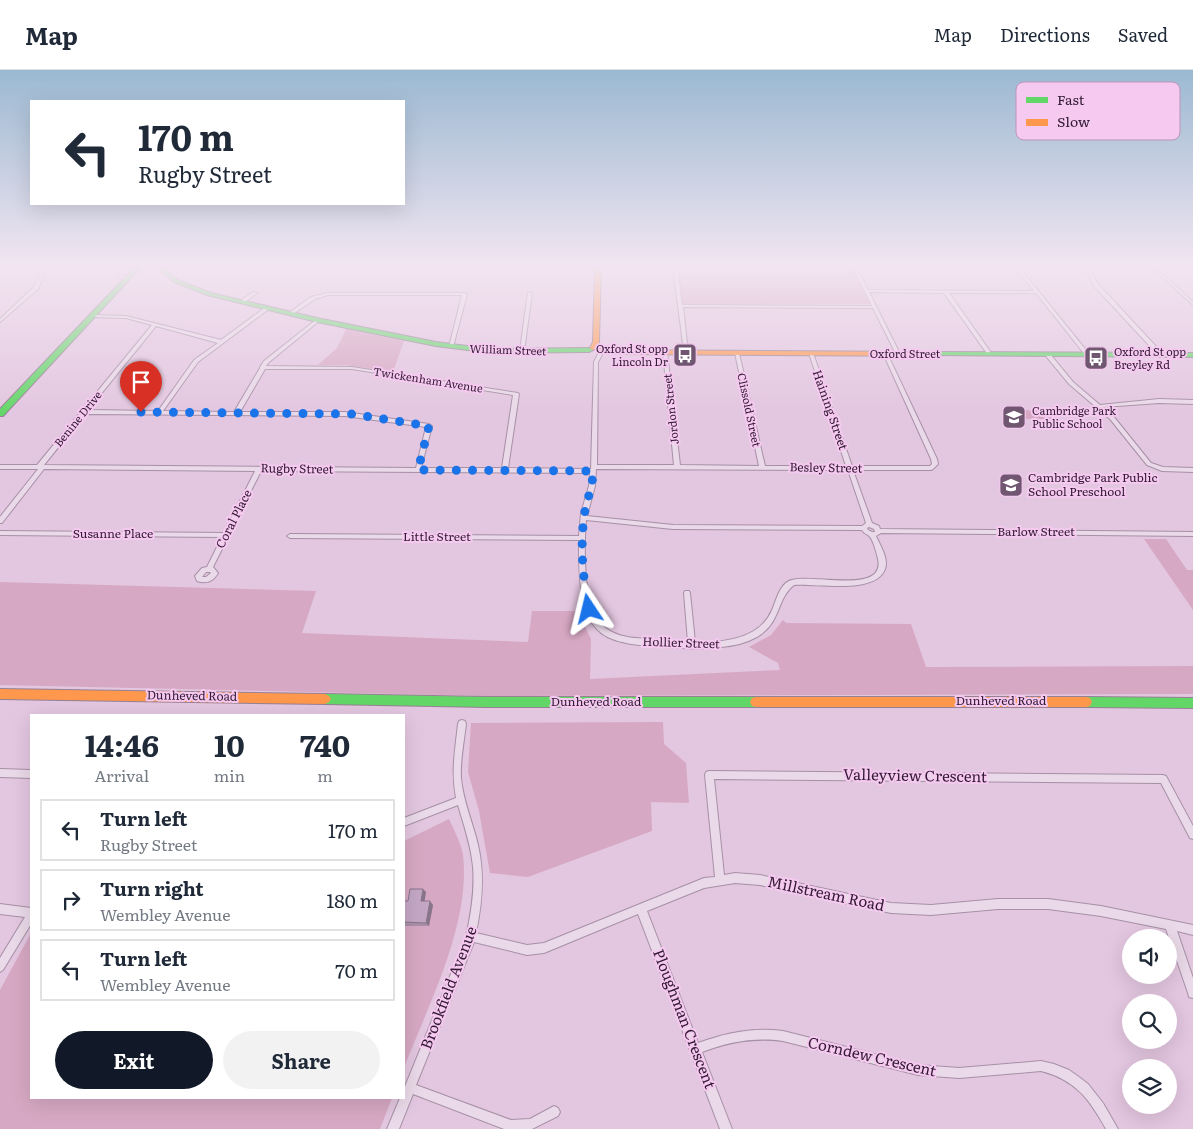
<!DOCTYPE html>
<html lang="en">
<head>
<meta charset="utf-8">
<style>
  body { margin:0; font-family:Literata,serif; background:#f2f2f3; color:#1f2937; height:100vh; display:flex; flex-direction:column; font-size:19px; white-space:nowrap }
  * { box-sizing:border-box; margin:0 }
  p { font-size:16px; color:#747a83 }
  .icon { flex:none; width:28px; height:28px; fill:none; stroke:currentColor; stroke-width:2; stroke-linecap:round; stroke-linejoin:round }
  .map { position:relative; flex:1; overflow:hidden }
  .sheet { position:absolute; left:30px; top:644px; width:375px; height:385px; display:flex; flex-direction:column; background:#fff; border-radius:0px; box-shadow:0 5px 20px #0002 }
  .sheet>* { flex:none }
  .guide { position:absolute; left:30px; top:30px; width:375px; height:105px; border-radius:0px; box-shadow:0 5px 20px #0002; background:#fff; color:#1f2937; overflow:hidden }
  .buttons { position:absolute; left:1122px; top:859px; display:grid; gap:10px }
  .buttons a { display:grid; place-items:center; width:55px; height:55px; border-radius:50%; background:#fff; box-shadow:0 5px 20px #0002; font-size:25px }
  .pin { position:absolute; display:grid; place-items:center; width:42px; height:42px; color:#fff; margin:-51px -21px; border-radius:50% 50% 50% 0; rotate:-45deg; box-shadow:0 0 5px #0007 }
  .pin .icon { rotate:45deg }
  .me { position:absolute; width:55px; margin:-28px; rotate:350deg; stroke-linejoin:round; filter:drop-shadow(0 0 4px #0008) }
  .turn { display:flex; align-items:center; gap:18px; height:105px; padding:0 25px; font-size:22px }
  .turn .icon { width:65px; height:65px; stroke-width:2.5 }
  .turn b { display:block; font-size:35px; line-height:42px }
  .eta { display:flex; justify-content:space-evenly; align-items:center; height:85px; text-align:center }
  .eta b { font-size:30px; font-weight:700; line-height:35px }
  .cta { display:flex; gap:10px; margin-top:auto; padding:10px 25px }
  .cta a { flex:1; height:58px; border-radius:30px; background:#111827; color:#fff; font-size:20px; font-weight:700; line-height:58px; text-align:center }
  .cta a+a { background:#f2f2f3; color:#1f2937 }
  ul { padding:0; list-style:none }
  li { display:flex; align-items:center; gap:15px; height:62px; margin:0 10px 8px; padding:0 15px; border:2px solid #e0e1e3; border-radius:0px }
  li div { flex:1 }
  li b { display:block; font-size:19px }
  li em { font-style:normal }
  header { display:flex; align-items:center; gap:30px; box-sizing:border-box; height:70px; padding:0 25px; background:#fff; border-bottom:1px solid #e0e1e3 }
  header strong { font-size:24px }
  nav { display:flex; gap:28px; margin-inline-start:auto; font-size:18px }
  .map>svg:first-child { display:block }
  .green { fill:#d7a8c3 }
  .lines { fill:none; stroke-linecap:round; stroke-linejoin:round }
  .street-casing { stroke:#a690a6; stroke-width:2 }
  .fast-casing { stroke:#968195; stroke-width:2 }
  .slow-casing { stroke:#968195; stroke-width:2 }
  .street { fill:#ead9e8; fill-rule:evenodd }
  .fast { fill:#63d668; fill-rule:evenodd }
  .slow { fill:#ff974d; fill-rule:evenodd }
  .wall { fill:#a990a9 }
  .shaded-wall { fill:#89758a }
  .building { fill:#c4a7c5; stroke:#89758a }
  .route { stroke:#1a73e8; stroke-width:9; stroke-dasharray:0 16.2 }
  .labels { text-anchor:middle; stroke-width:4; stroke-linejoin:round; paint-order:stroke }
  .far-poi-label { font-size:11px; fill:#321a35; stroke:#f6caf0; text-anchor:start }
  .far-street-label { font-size:11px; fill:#321a35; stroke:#f6caf0 }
  .street-label { font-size:12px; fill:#321a35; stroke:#f6caf0 }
  .poi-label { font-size:12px; fill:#321a35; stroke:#f6caf0; text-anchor:start }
  .near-street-label { font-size:15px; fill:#321a35; stroke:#f6caf0 }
  .key { fill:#f6caf0; stroke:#bb95b8; stroke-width:1 }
  .key-label { font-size:14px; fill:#321a35 }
</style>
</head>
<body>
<header>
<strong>Map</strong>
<nav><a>Map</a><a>Directions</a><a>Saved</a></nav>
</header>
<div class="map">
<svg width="1193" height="1059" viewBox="0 0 1193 1059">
  <rect width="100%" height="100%" fill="#e3c6e0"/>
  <g class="green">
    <polygon points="677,196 852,196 870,234 685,234 682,232"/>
    <polygon points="346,259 404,271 393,302 346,295 318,295 337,278"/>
    <polygon points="1019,340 1048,341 1053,349 1024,349"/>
    <polygon points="1144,469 1166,469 1187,500 1193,500 1193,540"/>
    <polygon points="0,512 316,521 302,563 528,572 532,541 577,541 591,569 590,609 780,600 778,593 749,577 771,565 783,550 786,553 911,554 926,597 1193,596 1193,624 486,626 0,615"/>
    <polygon points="663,652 664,674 686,693 689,733 651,732 652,761 528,807 490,803 479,741 468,702 471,653"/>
    <path d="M449 749C454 760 461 773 463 785 471 854 428 935 404 998V771Z"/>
    <polygon points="31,863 31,1028 392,1028 380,1059 0,1059 0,920"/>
  </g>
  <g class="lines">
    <g class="street-casing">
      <g id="street">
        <polygon points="34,196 38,196 44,205 38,219 0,252 0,249 34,217 40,205"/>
        <polygon points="122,196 126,196 122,206 127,208 127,210 125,210 118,207"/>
        <polygon points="673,196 677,196 682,235 872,236 852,196 856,196 868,220 1034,221 1014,196 1018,196 1090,285 1086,286 1036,223 949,223 992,284 990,285 988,285 944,223 869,222 900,284 900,285 896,284 873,238 683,237 688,282 686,283 684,282"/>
        <polygon points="1084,196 1088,196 1098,214 1163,284 1163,286 1159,286 1094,216"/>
        <polygon points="1150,196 1154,196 1193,232 1193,235"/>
        <polygon points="253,222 257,223 244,233 240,233 240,231"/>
        <polygon points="528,222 532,223 524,281 522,282 520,281"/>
        <polygon points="328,223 465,223 467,224 453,277 451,278 449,277 462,225 328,225 315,229 293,244 289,243 311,227"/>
        <path d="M266 237 270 238 198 292 163 341 234 342 260 298V297L264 291 317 249H319V251L268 293 266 296 352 297 518 323 519 324 508 398 591 399 594 292 598 284H600L602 285 598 292 597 395H674L663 282 665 281 667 282 680 395 759 396 735 283 737 282 739 283 765 396H846L809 283 811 282 813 283 852 396H930L932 394 931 389 883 283 885 282 887 283 937 389 938 394 933 399 931 400H853L872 453 879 456 880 459 1193 462V466L881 463 876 466C880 475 889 489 885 499 876 525 815 513 794 515 776 529 782 552 757 567 746 573 733 576 721 577 698 580 675 578 652 576 642 575 632 575 622 572 613 570 603 566 596 558 578 538 579 496 579 470L290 468 287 466 290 464 579 466 581 443 589 416 590 403 261 401 213 497 218 503C213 512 206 514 197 511L195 506 202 498 207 497 222 467 0 465V461L224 463 255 401 44 399 2 453H0V447L38 399H0V395H37L152 255 126 248 92 247 90 246V245L126 246 221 270ZM156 256 218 273 194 290 158 341 88 340ZM265 299H352L513 325 502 398H421L432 356 429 354 345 342H240ZM85 344 345 346 426 357 416 398 44 395ZM596 399 848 400 866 453 862 456 673 455 587 446 595 416ZM586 450 673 459 862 460C864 464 868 464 870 467 873 470 877 484 878 489 886 526 807 502 789 511 779 516 776 531 772 540 760 569 723 573 695 572L690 523 689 521H685L684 523 688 572C675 572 662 570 649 569 637 568 623 568 612 562 606 559 601 555 597 549 583 527 584 476 586 450ZM869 457 874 459 875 462H872L868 460 867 458ZM206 502H210L211 503 206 507H202Z"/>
        <polygon points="1046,284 1050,284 1073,312 1100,335 1159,329 1193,330 1193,334 1159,333 1103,337 1114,347 1151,393 1163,397 1193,398 1193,402 1162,401 1147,395 1110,349 1069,314 1046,286"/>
        <path d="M462 650 465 651 466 654C464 672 460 690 461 708 463 731 473 753 478 775 485 805 482 834 476 863L527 875 544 873 704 808 715 807 705 705 706 702 709 701 1163 705 1166 706 1193 756V769L1190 768 1161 713 714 709 724 805 735 803 760 805 891 833 931 835 998 829H1048L1101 836 1193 855V865L1177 861 1193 908V928L1189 927 1188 923 1166 859 1101 846 1048 839H998L931 845 891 843 760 815 735 813 704 818 647 841 698 973C726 963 753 957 783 961L918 995 959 998 1041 991 1054 994 1069 1000 1079 1007 1088 1014 1103 1033 1118 1059H1106C1089 1029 1076 1010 1041 1001L959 1008 918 1005 783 971C754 967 729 972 702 982L732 1059H720L638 844 544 883 527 885 474 872 416 1015 511 1050 530 1049 554 1036 558 1038 560 1042 558 1046 532 1059H504L413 1024 399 1059H387L400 1028H404V1019L466 867C471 844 475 820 473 797 471 775 464 756 458 735L404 756V748L456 728C451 701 455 681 458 654L459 651Z"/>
        <polygon points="0,699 31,700 31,708 0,707"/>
        <polygon points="0,834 31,838 31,854 3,900 0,902 0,888 25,847 0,844"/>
      </g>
    </g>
    <g class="fast-casing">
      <g id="fast">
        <polygon points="136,196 142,196 3,346 0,346 0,339"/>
        <polygon points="155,196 162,196 178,210 211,223 317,248 436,272 491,279 589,278 593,280 589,282 491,283 436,276 317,252 207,225 174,212"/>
        <polygon points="936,282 1193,283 1193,287 934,285 932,284"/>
        <polygon points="325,624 487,627 756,627 760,628 762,632 760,636 756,637 487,637 325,634 321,632 319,629 321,626"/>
        <polygon points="1086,627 1193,628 1193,638 1086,637 1082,636 1080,632 1082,628"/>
      </g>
    </g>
    <g class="slow-casing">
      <g id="slow">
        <polygon points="595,196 601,196 599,272 595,279 593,280 590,278 593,272"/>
        <polygon points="601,278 617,280 936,282 940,284 936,286 617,284 599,281 599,279"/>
        <polygon points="0,619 325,624 329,626 331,629 329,632 325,634 0,629"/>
        <polygon points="756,627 1086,627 1090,628 1092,632 1090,636 1086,637 756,637 752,636 750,632 752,628"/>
      </g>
    </g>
    <use href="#street" class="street"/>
    <use href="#fast" class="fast"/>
    <use href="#slow" class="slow"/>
  </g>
  <polygon class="wall" points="426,822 424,831 433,835 429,856 404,856 404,831 408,831"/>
  <g class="shaded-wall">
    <polygon points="423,819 426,822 424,835 421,831"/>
    <polygon points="430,831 433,835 429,856 426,853"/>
  </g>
  <polygon class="building" points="410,819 423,819 421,831 430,831 426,853 404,852 404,831 408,831"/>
  <linearGradient id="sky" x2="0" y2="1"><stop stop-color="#9bb9d2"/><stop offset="0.57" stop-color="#f2e5f1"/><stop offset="1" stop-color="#f2e5f1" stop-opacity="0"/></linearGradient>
  <rect width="1193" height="344" fill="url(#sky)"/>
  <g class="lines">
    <path class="route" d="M141 342 351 344 429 356 418 400 593 401C593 417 586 431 584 447 580 478 583 509 589 539"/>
  </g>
  <defs>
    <g id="bus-square" transform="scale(1.25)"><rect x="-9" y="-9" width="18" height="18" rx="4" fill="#705671" stroke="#f6caf0"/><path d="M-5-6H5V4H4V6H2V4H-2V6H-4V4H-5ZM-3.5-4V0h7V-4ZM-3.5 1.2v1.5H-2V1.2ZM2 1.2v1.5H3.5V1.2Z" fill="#fff"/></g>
    <g id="school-square" transform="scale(1.25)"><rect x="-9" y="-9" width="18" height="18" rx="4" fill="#705671" stroke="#f6caf0"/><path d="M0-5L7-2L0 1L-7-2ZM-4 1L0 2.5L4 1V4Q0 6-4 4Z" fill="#fff"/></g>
  </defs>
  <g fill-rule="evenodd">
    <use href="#bus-square" x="685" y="285"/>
    <use href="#bus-square" x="1096" y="288"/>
    <use href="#school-square" x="1014" y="347"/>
    <use href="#school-square" x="1011" y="415"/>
  </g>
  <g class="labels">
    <g class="far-poi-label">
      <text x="668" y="283" text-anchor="end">Oxford St opp<tspan x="668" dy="13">Lincoln Dr</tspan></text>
      <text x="1114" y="286">Oxford St opp<tspan x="1114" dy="13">Breyley Rd</tspan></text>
      <text x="1032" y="345">Cambridge Park<tspan x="1032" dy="13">Public School</tspan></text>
    </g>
    <g class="far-street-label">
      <text transform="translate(508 280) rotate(2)" y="4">William Street</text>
      <text x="905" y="288">Oxford Street</text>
      <text transform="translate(428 310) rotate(9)" y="4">Twickenham Avenue</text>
      <text transform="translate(671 339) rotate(-96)" y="4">Jordon Street</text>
      <text transform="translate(749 340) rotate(78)" y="4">Clissold Street</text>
      <text transform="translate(78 349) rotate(-51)" y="4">Benine Drive</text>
    </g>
    <g class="street-label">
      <text transform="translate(830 340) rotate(71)" y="4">Haining Street</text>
      <text transform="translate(826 398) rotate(1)" y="4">Besley Street</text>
      <text transform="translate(297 399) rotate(1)" y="4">Rugby Street</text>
      <text transform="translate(234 449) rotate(-63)" y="4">Coral Place</text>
      <text x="1036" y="466">Barlow Street</text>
      <text x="113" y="468">Susanne Place</text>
      <text x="437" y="471">Little Street</text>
      <text transform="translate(681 573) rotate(2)" y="4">Hollier Street</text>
      <text transform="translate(192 626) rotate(1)" y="4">Dunheved Road</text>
      <text x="1001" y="635">Dunheved Road</text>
      <text x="596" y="636">Dunheved Road</text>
    </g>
    <g class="poi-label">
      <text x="1028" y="412">Cambridge Park Public<tspan x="1028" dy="14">School Preschool</tspan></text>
    </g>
    <g class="near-street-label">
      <text transform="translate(915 706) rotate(1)" y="5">Valleyview Crescent</text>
      <text transform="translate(826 824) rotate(12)" y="5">Millstream Road</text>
      <text transform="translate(449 918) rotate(-69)" y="5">Brookfield Avenue</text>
      <text transform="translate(684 949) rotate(69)" y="5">Ploughman Crescent</text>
      <text transform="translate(872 987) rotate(13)" y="5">Corndew Crescent</text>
    </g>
  </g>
  <rect x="1016" y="12" width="164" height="58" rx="8" class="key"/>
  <rect x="1026" y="27" width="22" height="6" fill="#63d668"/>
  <rect x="1026" y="49" width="22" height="7" fill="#ff974d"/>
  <g class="key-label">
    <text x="1057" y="35">Fast</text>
    <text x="1057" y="57">Slow</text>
  </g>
</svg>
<div class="buttons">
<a><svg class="icon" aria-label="sound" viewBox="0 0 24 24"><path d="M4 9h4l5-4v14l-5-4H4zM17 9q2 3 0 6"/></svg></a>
<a><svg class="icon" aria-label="search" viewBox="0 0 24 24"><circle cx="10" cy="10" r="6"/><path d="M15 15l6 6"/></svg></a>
<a><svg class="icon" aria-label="layers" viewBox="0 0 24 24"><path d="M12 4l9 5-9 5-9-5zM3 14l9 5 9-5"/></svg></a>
</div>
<div class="pin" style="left:141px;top:342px;background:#d93025"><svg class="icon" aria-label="arrive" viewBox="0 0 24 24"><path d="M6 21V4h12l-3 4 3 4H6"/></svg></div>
<svg class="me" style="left:589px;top:539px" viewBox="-20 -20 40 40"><path d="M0-17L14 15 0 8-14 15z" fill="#1a73e8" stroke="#fff" stroke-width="4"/></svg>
<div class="guide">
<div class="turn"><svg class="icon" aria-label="left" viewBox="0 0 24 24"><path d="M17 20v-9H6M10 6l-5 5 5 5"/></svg><div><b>170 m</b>Rugby Street</div></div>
</div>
<section class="sheet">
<div class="eta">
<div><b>14:46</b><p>Arrival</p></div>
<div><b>10</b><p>min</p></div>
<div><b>740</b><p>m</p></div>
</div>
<ul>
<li><svg class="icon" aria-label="left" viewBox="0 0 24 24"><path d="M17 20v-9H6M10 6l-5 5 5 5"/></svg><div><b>Turn left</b><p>Rugby Street</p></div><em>170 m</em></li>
<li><svg class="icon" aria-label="right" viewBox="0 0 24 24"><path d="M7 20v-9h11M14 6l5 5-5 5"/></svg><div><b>Turn right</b><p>Wembley Avenue</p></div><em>180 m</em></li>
<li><svg class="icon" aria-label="left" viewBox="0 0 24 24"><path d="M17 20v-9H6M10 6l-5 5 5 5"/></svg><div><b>Turn left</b><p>Wembley Avenue</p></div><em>70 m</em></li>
</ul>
<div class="cta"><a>Exit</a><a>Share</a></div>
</section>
</div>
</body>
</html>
